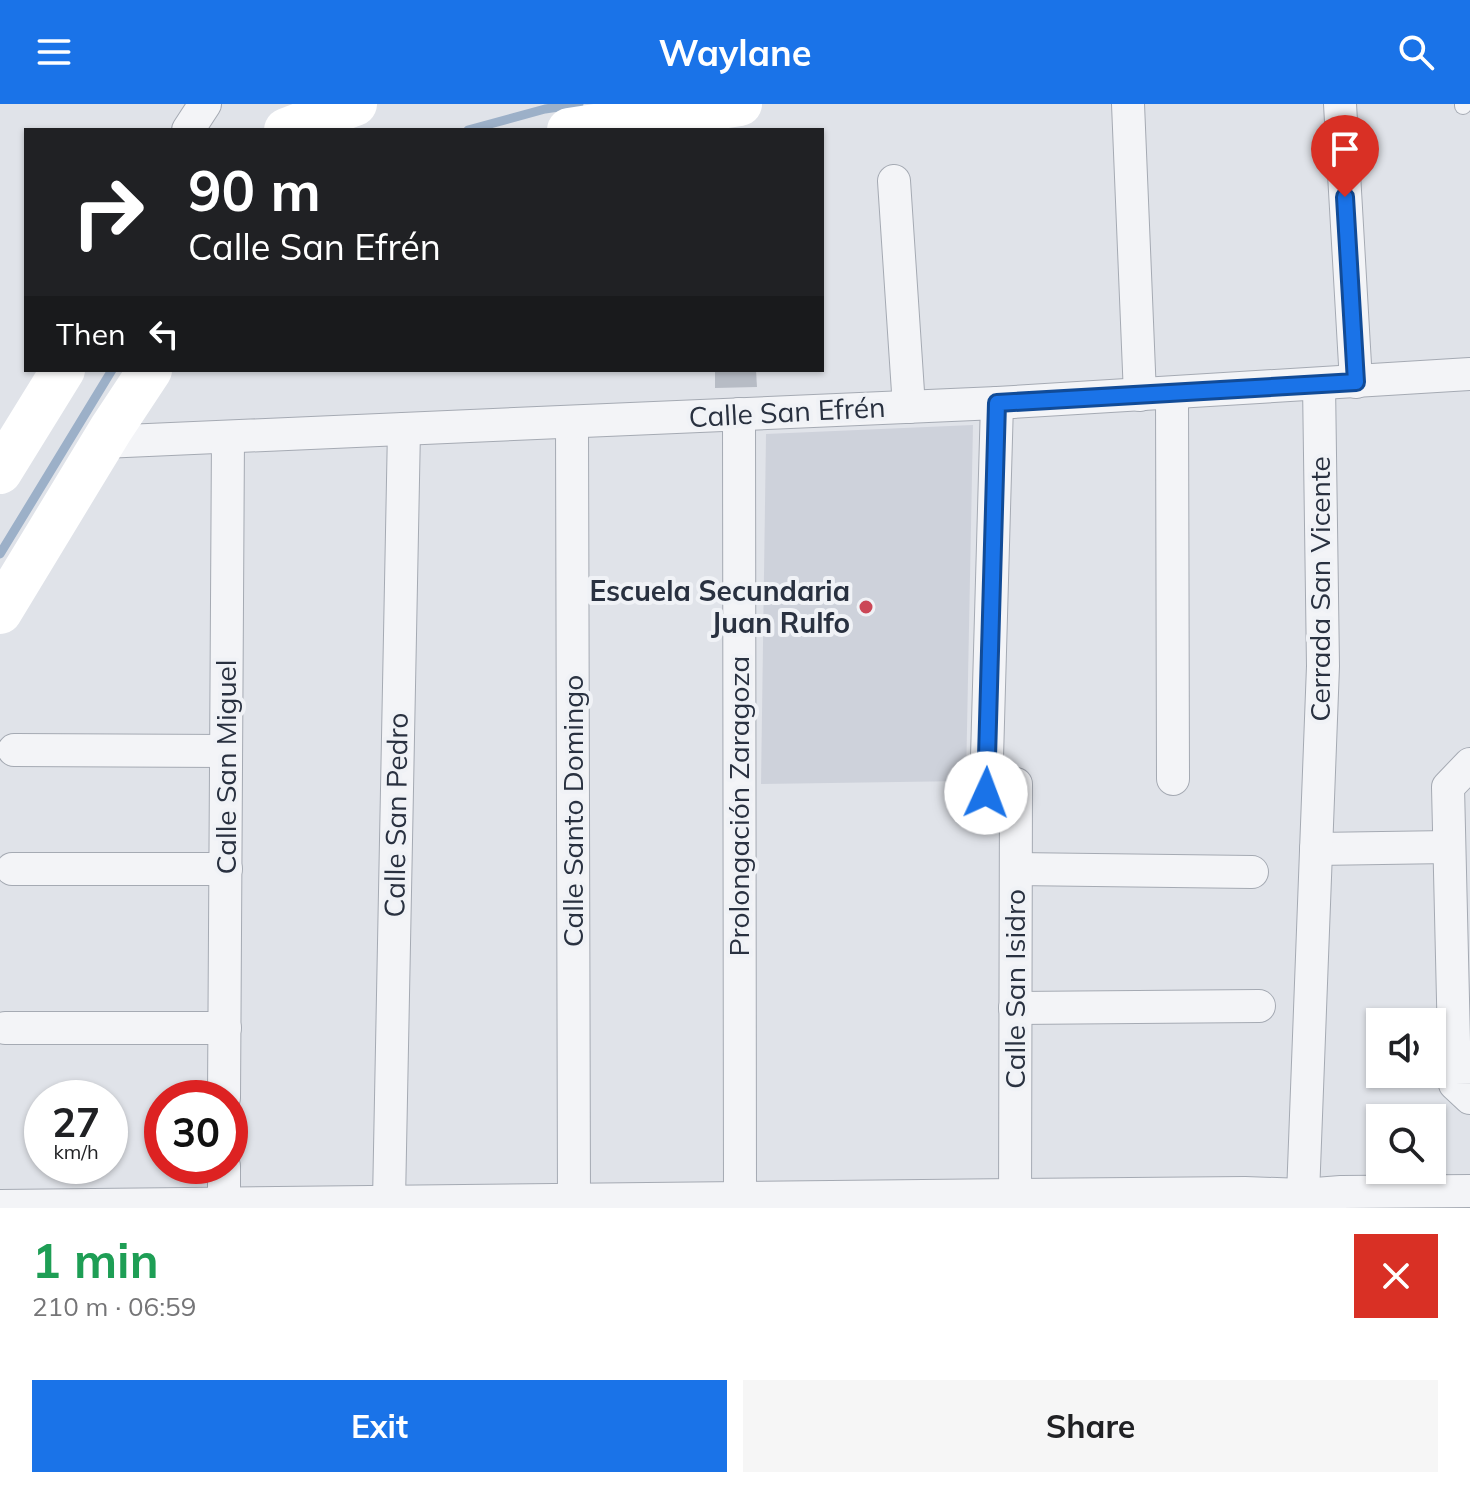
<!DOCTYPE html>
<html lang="en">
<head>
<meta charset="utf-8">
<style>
  body { margin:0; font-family:Mulish,sans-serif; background:#f6f6f6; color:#202124; height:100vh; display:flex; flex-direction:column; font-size:30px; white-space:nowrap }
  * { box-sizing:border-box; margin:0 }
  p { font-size:26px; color:#757577 }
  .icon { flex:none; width:44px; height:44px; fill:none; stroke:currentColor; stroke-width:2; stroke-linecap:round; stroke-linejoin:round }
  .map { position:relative; height:1104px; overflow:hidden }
  .side { display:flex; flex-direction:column; background:#fff; flex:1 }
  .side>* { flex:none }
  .banner { position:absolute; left:24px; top:24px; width:800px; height:244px; border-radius:0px; box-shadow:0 2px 6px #0004; background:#202124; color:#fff; overflow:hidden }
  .controls { position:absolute; left:1366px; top:904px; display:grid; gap:16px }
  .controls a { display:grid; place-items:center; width:80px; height:80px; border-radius:0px; background:#fff; box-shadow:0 2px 6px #0004; font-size:40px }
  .speed { position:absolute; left:24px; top:976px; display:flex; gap:16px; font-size:40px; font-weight:700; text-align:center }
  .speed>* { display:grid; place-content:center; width:104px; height:104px; border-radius:50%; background:#fff; box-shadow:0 2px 6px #0004; line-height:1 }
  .speed small { font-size:20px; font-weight:400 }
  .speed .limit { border:12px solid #d22; background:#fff; color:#111 }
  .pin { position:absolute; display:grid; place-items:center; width:68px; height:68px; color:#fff; margin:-82px -34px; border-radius:50% 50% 50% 0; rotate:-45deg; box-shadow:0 0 8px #0007 }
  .pin .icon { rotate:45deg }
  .me { position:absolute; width:88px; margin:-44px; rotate:2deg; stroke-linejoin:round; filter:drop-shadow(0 0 6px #0008) }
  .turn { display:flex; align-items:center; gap:28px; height:168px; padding:0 32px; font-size:36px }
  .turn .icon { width:104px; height:104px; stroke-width:2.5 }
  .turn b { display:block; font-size:56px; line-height:68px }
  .then { display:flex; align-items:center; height:76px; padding:0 32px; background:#0003; gap:16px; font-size:30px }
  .round { display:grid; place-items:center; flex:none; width:84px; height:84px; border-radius:0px; background:#f6f6f6 }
  .summary { display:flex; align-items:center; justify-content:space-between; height:136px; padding:0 32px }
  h1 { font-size:48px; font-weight:700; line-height:60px; color:#1e9e55 }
  .primary-button { display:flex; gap:16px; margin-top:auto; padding:16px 32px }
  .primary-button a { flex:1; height:92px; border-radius:0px; background:#1a73e8; color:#fff; font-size:32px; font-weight:700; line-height:92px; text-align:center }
  .primary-button a+a { background:#f6f6f6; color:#202124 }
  header { display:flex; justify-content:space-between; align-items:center; height:104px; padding:0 32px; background:#1a73e8; color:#fff; font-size:36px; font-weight:700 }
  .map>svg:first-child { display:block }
  .built { fill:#ced2db }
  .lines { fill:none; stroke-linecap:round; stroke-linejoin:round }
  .stream { stroke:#9cb0c8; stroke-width:9 }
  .building { fill:#b7bcc5 }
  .service-casing { stroke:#a5aab3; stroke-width:18 }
  .minor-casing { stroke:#a5aab3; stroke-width:34 }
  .service { stroke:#f3f4f7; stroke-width:16 }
  .minor { stroke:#f3f4f7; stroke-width:32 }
  .secondary { stroke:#fff; stroke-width:44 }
  .route-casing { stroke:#114b97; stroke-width:20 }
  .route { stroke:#1a73e8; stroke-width:14 }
  .poi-dot { fill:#cb4757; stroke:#f0f2f6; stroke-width:3 }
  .labels { text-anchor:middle; stroke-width:8; stroke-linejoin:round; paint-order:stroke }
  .street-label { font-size:28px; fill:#293140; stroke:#f0f2f6 }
  .poi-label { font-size:28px; font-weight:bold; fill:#293140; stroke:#f0f2f6; text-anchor:end }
</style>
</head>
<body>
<header><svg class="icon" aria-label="menu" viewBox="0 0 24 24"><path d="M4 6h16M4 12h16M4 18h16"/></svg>Waylane<svg class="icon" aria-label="search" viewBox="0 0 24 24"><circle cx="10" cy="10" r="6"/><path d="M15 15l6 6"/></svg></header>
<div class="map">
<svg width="1470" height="1104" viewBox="0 0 1470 1104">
  <rect width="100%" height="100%" fill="#e0e3e9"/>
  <polygon class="built" points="973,321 966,677 761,680 766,330"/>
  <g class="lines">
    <g class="stream">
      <polyline points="468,26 545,5 579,0"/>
      <polyline points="0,450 112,266"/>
    </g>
  </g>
  <polygon class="building" points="715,266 756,266 757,283 715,284"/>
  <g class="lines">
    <g class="service-casing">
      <polyline id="service" points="1463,0 1463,2"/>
    </g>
    <g class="minor-casing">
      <g id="minor">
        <polyline points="1128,0 1140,291"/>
        <polyline points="1340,0 1356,278"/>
        <polyline points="188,26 205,0"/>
        <polyline points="894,77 909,303"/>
        <polyline points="1172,289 1173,675"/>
        <polyline points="739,310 740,1093"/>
        <polyline points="572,318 574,1096"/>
        <polyline points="103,338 997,299 1470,270"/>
        <polyline points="14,646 226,647"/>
        <polyline points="1470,660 1448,683 1455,980 1470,994"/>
        <polyline points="986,689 997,299"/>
        <polyline points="1316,745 1449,743"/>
        <polyline points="12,765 226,765"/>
        <polyline points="1016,765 1252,768"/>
        <polyline points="1015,904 1259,902"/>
        <polyline points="5,924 225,924"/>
        <polyline points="224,994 228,333"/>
        <polyline points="1303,1091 1323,562 1319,280"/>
        <polyline points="389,1097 404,325"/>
        <polyline points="224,1100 224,1062"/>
        <polyline points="0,1102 1015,1091 1245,1089 1303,1091 1341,1088 1470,1087"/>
        <polyline points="1015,1104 1016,680"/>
      </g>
    </g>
    <use href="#service" class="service"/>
    <use href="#minor" class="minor"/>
    <g class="secondary">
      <polyline points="286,26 355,0"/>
      <polyline points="569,26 740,0"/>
      <polyline points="0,368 63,266"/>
      <polyline points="0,508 111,325 150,266"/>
    </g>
  </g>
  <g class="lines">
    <g class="route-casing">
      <polyline id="route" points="986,689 997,299 1356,278 1345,93"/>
    </g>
    <use href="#route" class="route"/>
  </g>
  <circle class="poi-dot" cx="866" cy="503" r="8"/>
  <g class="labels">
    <g class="street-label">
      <text transform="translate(787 308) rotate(-3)" y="10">Calle San Efrén</text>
      <text transform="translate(1320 485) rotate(-90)" y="10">Cerrada San Vicente</text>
      <text transform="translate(226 663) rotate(-90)" y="10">Calle San Miguel</text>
      <text transform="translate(739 702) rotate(-90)" y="10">Prolongación Zaragoza</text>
      <text transform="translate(573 707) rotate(-90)" y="10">Calle Santo Domingo</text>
      <text transform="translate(396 711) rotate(-89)" y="10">Calle San Pedro</text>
      <text transform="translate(1015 885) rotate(-90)" y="10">Calle San Isidro</text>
    </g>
    <g class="poi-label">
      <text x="850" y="497">Escuela Secundaria<tspan x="850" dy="32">Juan Rulfo</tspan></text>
    </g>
  </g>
</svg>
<div class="controls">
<a><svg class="icon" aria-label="sound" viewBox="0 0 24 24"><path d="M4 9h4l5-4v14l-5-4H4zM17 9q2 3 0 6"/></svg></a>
<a><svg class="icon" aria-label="search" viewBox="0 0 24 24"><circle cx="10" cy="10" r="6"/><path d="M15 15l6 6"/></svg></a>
</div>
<div class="speed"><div>27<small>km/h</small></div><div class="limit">30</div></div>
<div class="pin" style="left:1345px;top:93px;background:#d93025"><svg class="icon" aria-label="arrive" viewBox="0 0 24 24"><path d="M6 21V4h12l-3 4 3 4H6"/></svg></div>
<svg class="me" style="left:986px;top:689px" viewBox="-20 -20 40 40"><circle r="19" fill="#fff"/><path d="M0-13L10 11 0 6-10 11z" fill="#1a73e8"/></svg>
<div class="banner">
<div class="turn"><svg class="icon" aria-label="right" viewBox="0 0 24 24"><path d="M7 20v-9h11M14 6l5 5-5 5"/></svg><div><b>90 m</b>Calle San Efrén</div></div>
<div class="then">Then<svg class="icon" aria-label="left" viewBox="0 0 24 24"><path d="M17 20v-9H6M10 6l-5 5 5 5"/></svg></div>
</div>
</div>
<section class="side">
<div class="summary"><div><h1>1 min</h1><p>210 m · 06:59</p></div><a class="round" style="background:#d93025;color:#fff"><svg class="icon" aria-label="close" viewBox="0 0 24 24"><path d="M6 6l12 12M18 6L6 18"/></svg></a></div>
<div class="primary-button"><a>Exit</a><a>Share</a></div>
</section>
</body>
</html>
